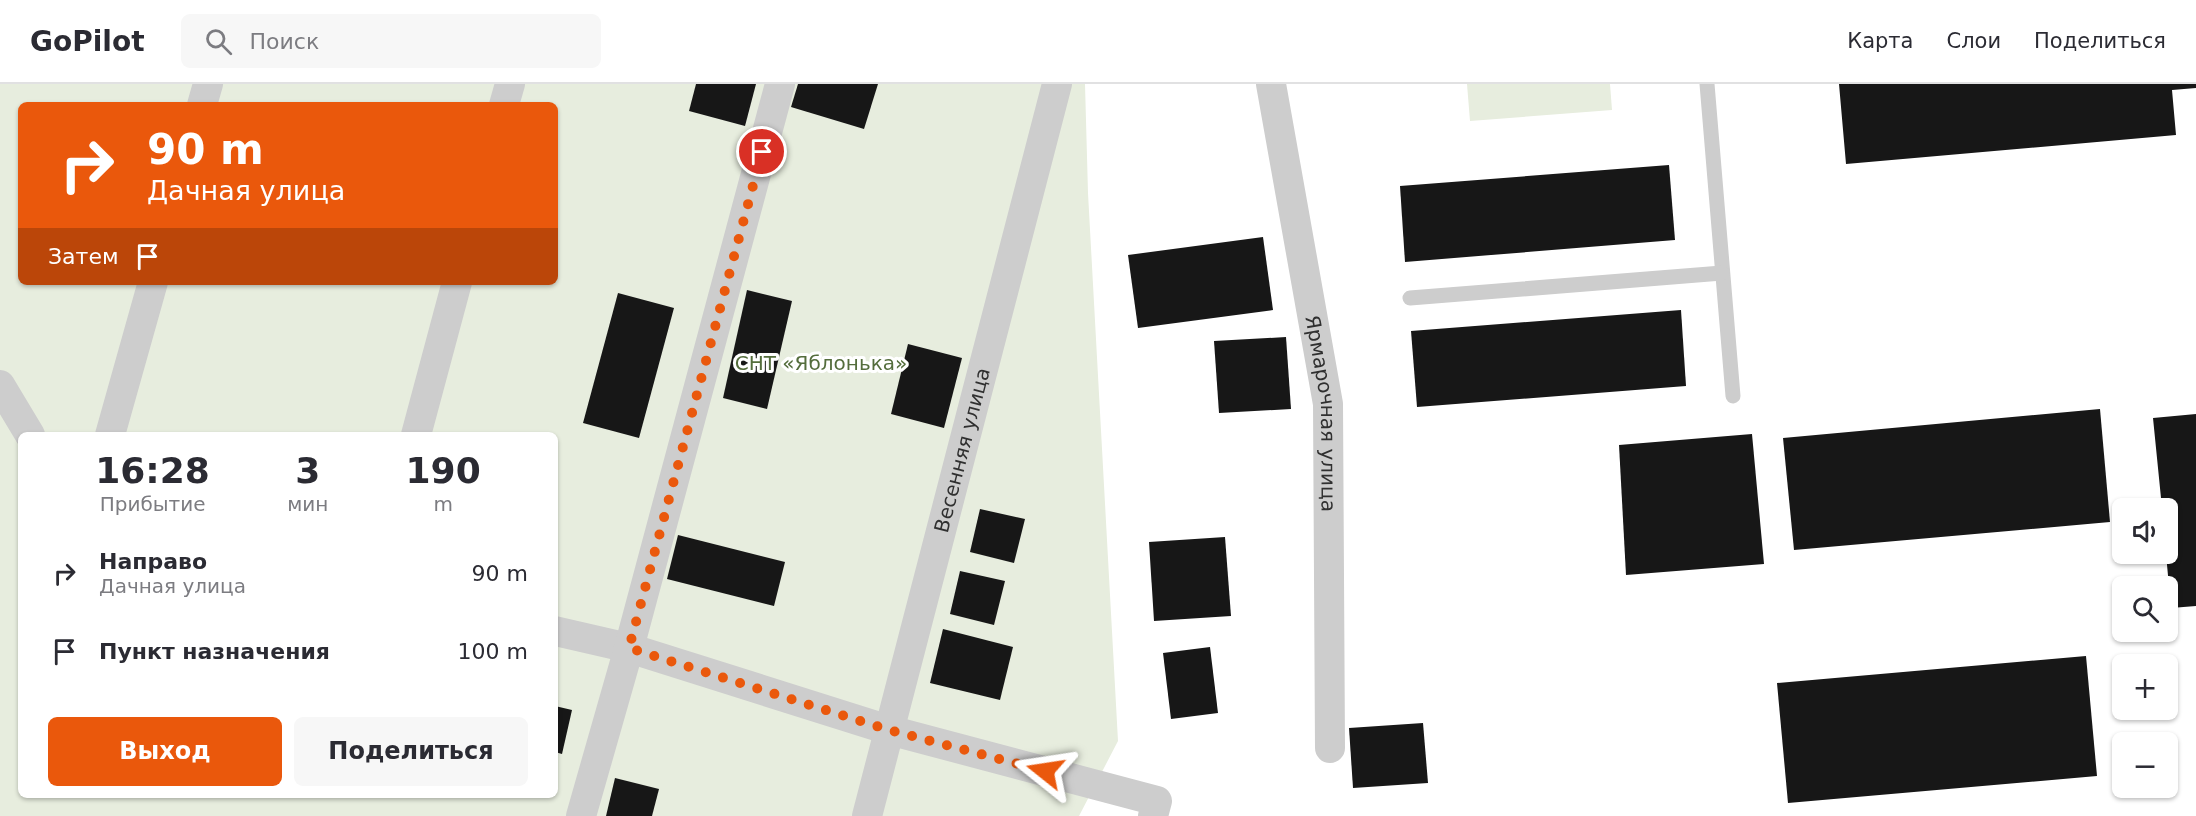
<!DOCTYPE html>
<html lang="ru">
<head>
<meta charset="utf-8">
<style>
  body { margin:0; font-family:"DejaVu Sans",sans-serif; background:#f7f7f7; color:#2b2b33; height:100vh; display:flex; flex-direction:column; font-size:22px; white-space:nowrap }
  * { box-sizing:border-box; margin:0 }
  p { font-size:20px; color:#7c7c81 }
  .icon { flex:none; width:33px; height:33px; fill:none; stroke:currentColor; stroke-width:2; stroke-linecap:round; stroke-linejoin:round }
  .map { position:relative; flex:1; overflow:hidden }
  .drawer { position:absolute; left:18px; top:348px; width:540px; height:366px; display:flex; flex-direction:column; background:#fff; border-radius:9px; box-shadow:0 2px 4px #0004 }
  .drawer>* { flex:none }
  .guide { position:absolute; left:18px; top:18px; width:540px; height:183px; border-radius:9px; box-shadow:0 2px 4px #0004; background:#ea580c; color:#fff; overflow:hidden }
  .buttons { position:absolute; left:2112px; top:414px; display:grid; gap:12px }
  .buttons a { display:grid; place-items:center; width:66px; height:66px; border-radius:9px; background:#fff; box-shadow:0 2px 4px #0004; font-size:30px }
  .pin { position:absolute; display:grid; place-items:center; width:51px; height:51px; color:#fff; margin:-26px; border:3px solid #fff; border-radius:50%; box-shadow:0 2px 6px #0007 }
  .me { position:absolute; width:66px; margin:-33px; rotate:285deg; stroke-linejoin:round; filter:drop-shadow(0 0 4px #0008) }
  .turn { display:flex; align-items:center; gap:21px; height:126px; padding:0 30px; font-size:27px }
  .turn .icon { width:78px; height:78px; stroke-width:2.5 }
  .turn b { display:block; font-size:42px; line-height:51px }
  .then { display:flex; align-items:center; height:57px; padding:0 30px; background:#0003; gap:12px; font-size:22px }
  .eta { display:flex; justify-content:space-evenly; align-items:center; height:102px; text-align:center }
  .eta b { font-size:36px; font-weight:800; line-height:42px }
  .primary-button { display:flex; gap:12px; margin-top:auto; padding:12px 30px }
  .primary-button a { flex:1; height:69px; border-radius:9px; background:#ea580c; color:#fff; font-size:24px; font-weight:800; line-height:69px; text-align:center }
  .primary-button a+a { background:#f7f7f7; color:#2b2b33 }
  ul { padding:0; list-style:none }
  li { display:flex; align-items:center; gap:18px; height:78px; padding:0 30px }
  li div { flex:1 }
  li b { display:block; font-size:22px }
  li em { font-style:normal }
  header { display:flex; align-items:center; gap:36px; box-sizing:border-box; height:84px; padding:0 30px; background:#fff; border-bottom:2px solid #e1e1e2 }
  header strong { font-size:28px }
  nav { display:flex; gap:33px; margin-inline-start:auto; font-size:21px }
  .search { width:420px; height:54px; background:#f7f7f7; display:flex; align-items:center; gap:15px; box-sizing:border-box; padding:0 21px; border-radius:9px; color:#7c7c81; font-size:22px }
  .map>svg:first-child { display:block }
  .green { fill:#e7edde; fill-rule:evenodd }
  .building { fill:#171717 }
  .lines { fill:none; stroke-linecap:round; stroke-linejoin:round }
  .lane { stroke:#cdcdcd; stroke-width:15 }
  .street { stroke:#cdcdcd; stroke-width:30 }
  .route { stroke:#ea580c; stroke-width:10; stroke-dasharray:0 18 }
  .labels { text-anchor:middle; stroke-width:6; stroke-linejoin:round; paint-order:stroke }
  .park-label { font-size:20px; fill:#546d3c; stroke:#fff }
  .street-label { font-size:20px; fill:#303030; stroke:#fff }
</style>
</head>
<body>
<header>
<strong>GoPilot</strong>
<div class="search"><svg class="icon" aria-label="search" viewBox="0 0 24 24"><circle cx="10" cy="10" r="6"/><path d="M15 15l6 6"/></svg>Поиск</div>
<nav><a>Карта</a><a>Слои</a><a>Поделиться</a></nav>
</header>
<div class="map">
<svg width="2196" height="732" viewBox="0 0 2196 732">
  <rect width="100%" height="100%" fill="#fff"/>
  <g class="green">
    <path d="M0 0H1085L1088 109 1118 657 1079 732H0ZM21 21H555V198H21ZM21 351H555V711H21Z"/>
    <polygon points="1467,0 1610,0 1612,26 1470,37"/>
  </g>
  <g class="building">
    <polygon points="696,0 756,0 745,42 689,27"/>
    <polygon points="798,0 878,0 864,45 791,23"/>
    <polygon points="1839,0 2196,0 2196,4 2172,6 2176,51 1846,80"/>
    <polygon points="1669,81 1675,156 1405,178 1400,102"/>
    <polygon points="1263,153 1273,226 1138,244 1128,171"/>
    <polygon points="747,206 792,217 767,325 723,314"/>
    <polygon points="618,209 674,224 639,354 583,339"/>
    <polygon points="1681,226 1686,302 1417,323 1411,247"/>
    <polygon points="1286,253 1291,325 1219,329 1214,257"/>
    <polygon points="908,260 962,274 944,344 891,330"/>
    <polygon points="2100,325 2110,438 1794,466 1783,354"/>
    <polygon points="2196,330 2196,522 2171,524 2166,470 2168,424 2162,424 2153,334"/>
    <polygon points="1752,350 1764,480 1626,491 1619,361"/>
    <polygon points="980,425 1025,435 1014,479 970,468"/>
    <polygon points="678,451 785,478 774,522 667,495"/>
    <polygon points="1225,453 1231,532 1154,537 1149,458"/>
    <polygon points="960,487 1005,497 994,541 950,530"/>
    <polygon points="943,545 1013,563 1000,616 930,599"/>
    <polygon points="1210,563 1218,629 1171,635 1163,569"/>
    <polygon points="2086,572 2097,692 1788,719 1777,599"/>
    <polygon points="555,622 572,626 562,670 555,668"/>
    <polygon points="1423,639 1428,699 1353,704 1349,644"/>
    <polygon points="615,694 659,705 652,732 606,732"/>
  </g>
  <g class="lines">
    <g class="lane">
      <polyline points="1707,0 1733,312"/>
      <polyline points="1410,214 1722,189"/>
    </g>
    <g class="street">
      <path id="s1" d="M1271 0 1328 320 1330 664"/>
      <polyline points="202,21 208,0"/>
      <polyline points="504,21 510,0"/>
      <polyline points="0,301 30,351"/>
      <polyline points="110,351 153,198"/>
      <polyline points="416,351 457,198"/>
      <polyline points="555,547 629,564 889,646 1157,717 1153,732"/>
      <polyline points="581,732 629,564 780,0"/>
      <path id="s2" d="M867 732 1057 0"/>
    </g>
  </g>
  <g class="lines">
    <polyline class="route" points="762,68 629,564 889,646 1045,687"/>
  </g>
  <g class="labels">
    <g class="park-label">
      <text x="821" y="286">СНТ «Яблонька»</text>
    </g>
    <g class="street-label">
      <text dy="7" stroke="none"><textPath href="#s1" startOffset="334">Ярмарочная улица</textPath></text>
      <text dy="7" stroke="none"><textPath href="#s2" startOffset="378">Весенняя улица</textPath></text>
    </g>
  </g>
</svg>
<div class="buttons">
<a><svg class="icon" aria-label="sound" viewBox="0 0 24 24"><path d="M4 9h4l5-4v14l-5-4H4zM17 9q2 3 0 6"/></svg></a>
<a><svg class="icon" aria-label="search" viewBox="0 0 24 24"><circle cx="10" cy="10" r="6"/><path d="M15 15l6 6"/></svg></a>
<a>+</a>
<a>−</a>
</div>
<div class="pin" style="left:762px;top:68px;background:#d93025"><svg class="icon" aria-label="arrive" viewBox="0 0 24 24"><path d="M6 21V4h12l-3 4 3 4H6"/></svg></div>
<svg class="me" style="left:1045px;top:687px" viewBox="-20 -20 40 40"><path d="M0-17L14 15 0 8-14 15z" fill="#ea580c" stroke="#fff" stroke-width="4"/></svg>
<div class="guide">
<div class="turn"><svg class="icon" aria-label="right" viewBox="0 0 24 24"><path d="M7 20v-9h11M14 6l5 5-5 5"/></svg><div><b>90 m</b>Дачная улица</div></div>
<div class="then">Затем<svg class="icon" aria-label="arrive" viewBox="0 0 24 24"><path d="M6 21V4h12l-3 4 3 4H6"/></svg></div>
</div>
<section class="drawer">
<div class="eta">
<div><b>16:28</b><p>Прибытие</p></div>
<div><b>3</b><p>мин</p></div>
<div><b>190</b><p>m</p></div>
</div>
<ul>
<li><svg class="icon" aria-label="right" viewBox="0 0 24 24"><path d="M7 20v-9h11M14 6l5 5-5 5"/></svg><div><b>Направо</b><p>Дачная улица</p></div><em>90 m</em></li>
<li><svg class="icon" aria-label="arrive" viewBox="0 0 24 24"><path d="M6 21V4h12l-3 4 3 4H6"/></svg><div><b>Пункт назначения</b></div><em>100 m</em></li>
</ul>
<div class="primary-button"><a>Выход</a><a>Поделиться</a></div>
</section>
</div>
</body>
</html>
